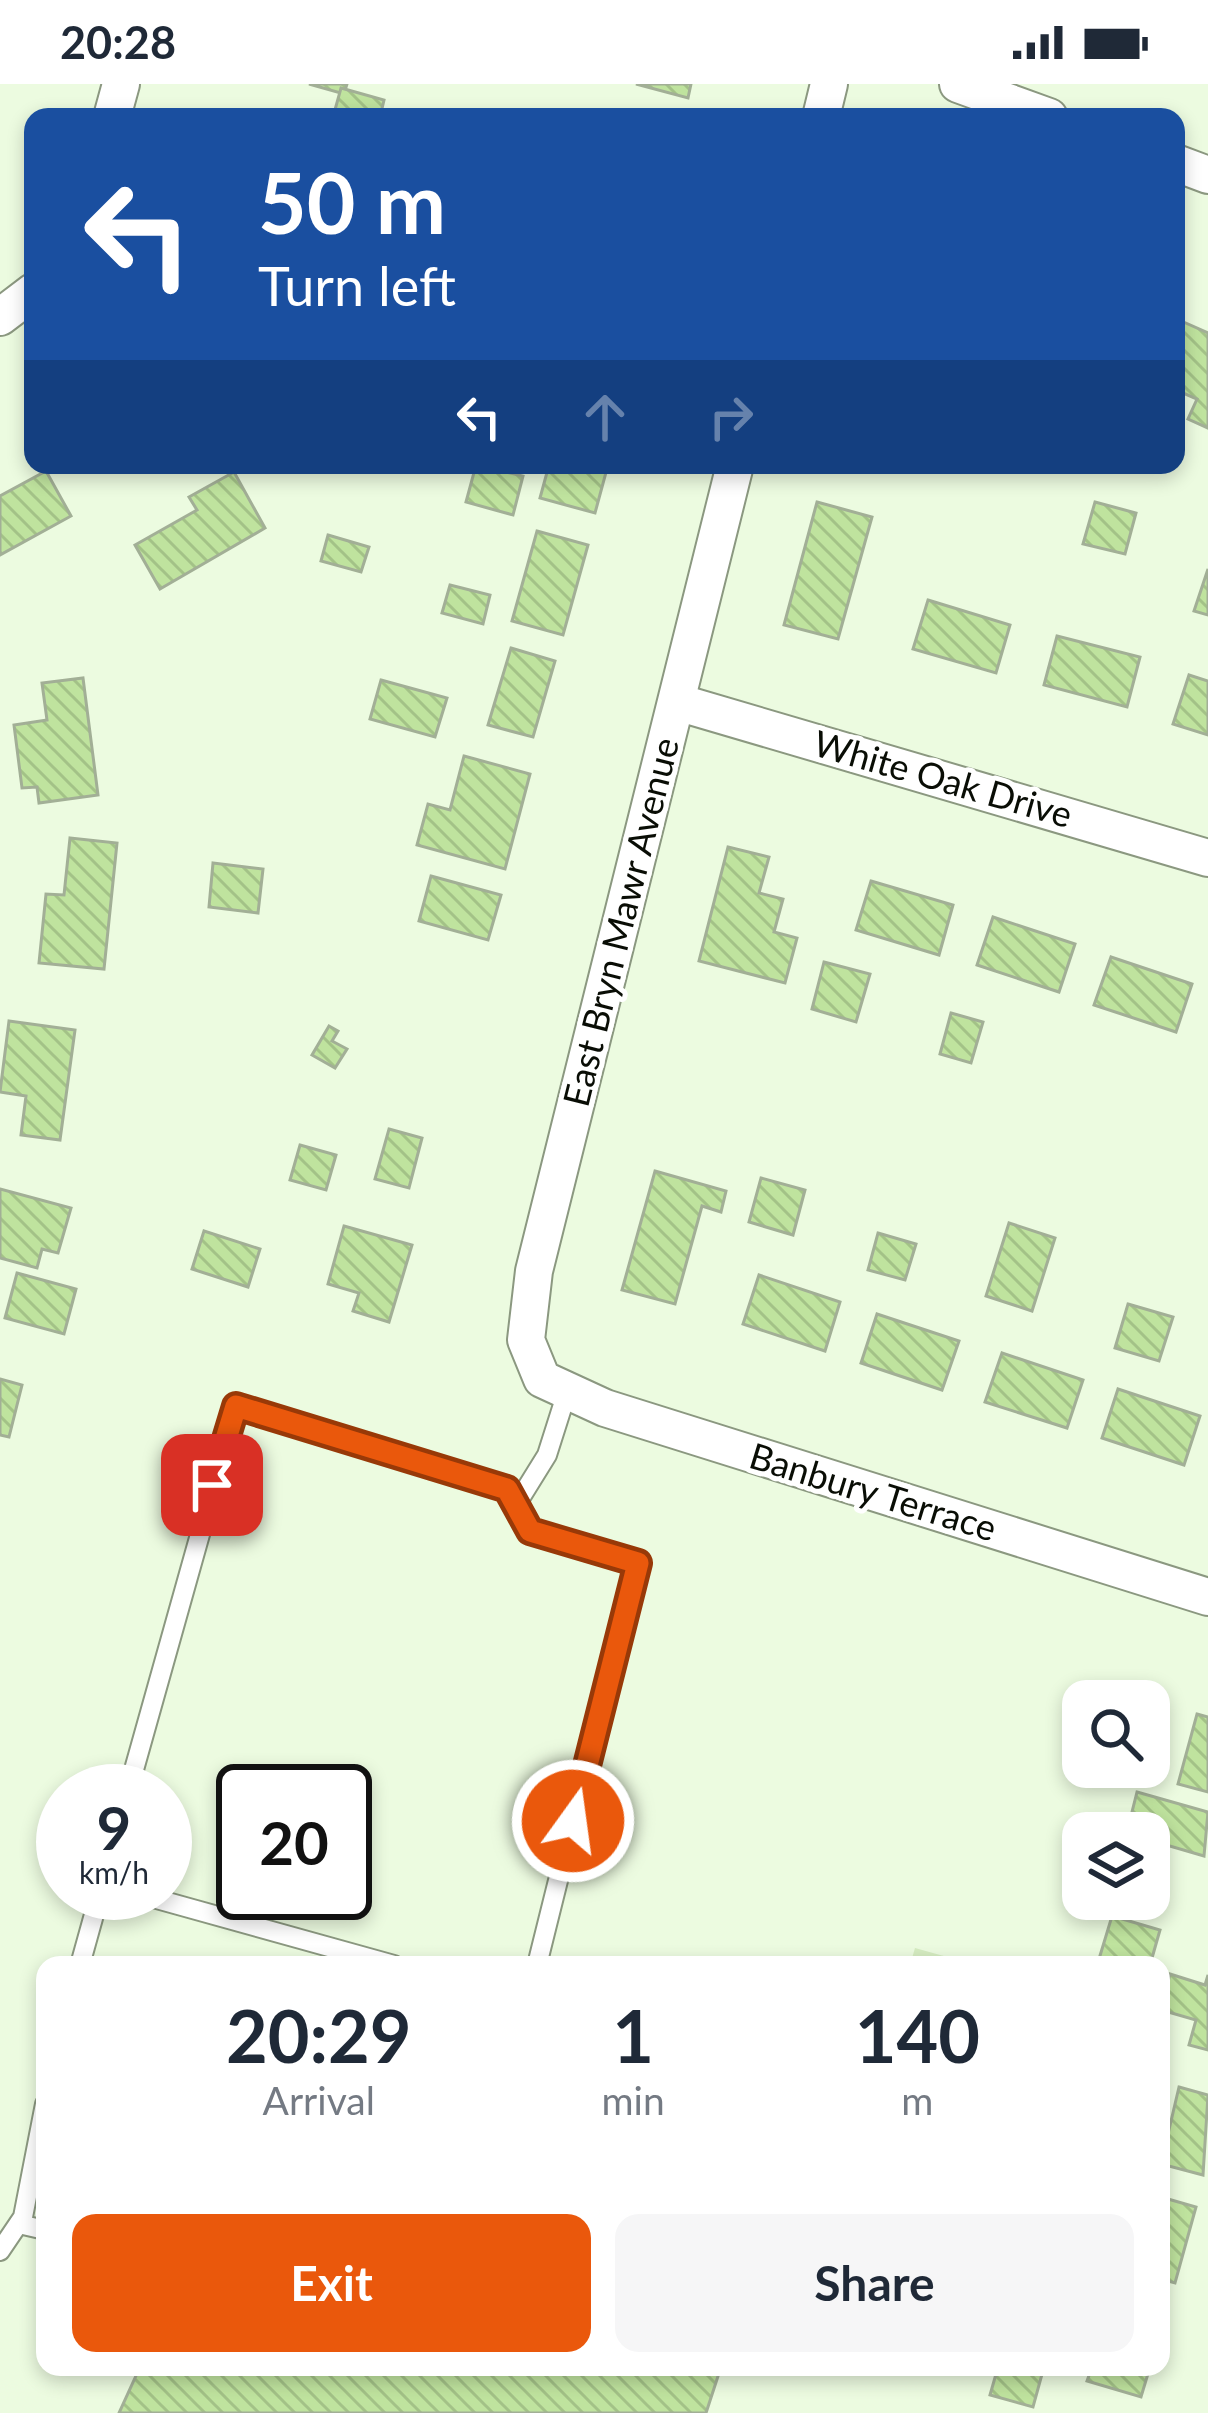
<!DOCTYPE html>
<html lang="en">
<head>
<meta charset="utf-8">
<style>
  body { margin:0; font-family:Lato,sans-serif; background:#f6f6f7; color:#1f2937; height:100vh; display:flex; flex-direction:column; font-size:45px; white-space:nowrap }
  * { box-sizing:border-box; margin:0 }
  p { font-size:39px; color:#747a83 }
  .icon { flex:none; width:66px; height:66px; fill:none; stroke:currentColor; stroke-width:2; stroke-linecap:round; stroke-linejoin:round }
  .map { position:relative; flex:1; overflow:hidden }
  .details { position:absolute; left:36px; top:1872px; width:1134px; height:420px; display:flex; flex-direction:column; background:#fff; border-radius:24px; box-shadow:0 6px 18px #0003 }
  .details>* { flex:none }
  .guide { position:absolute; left:24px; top:24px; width:1161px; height:366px; border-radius:24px; box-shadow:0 6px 18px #0003; background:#1a4fa0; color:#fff; overflow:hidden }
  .buttons { position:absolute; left:1062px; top:1596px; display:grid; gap:24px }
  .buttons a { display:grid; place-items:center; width:108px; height:108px; border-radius:24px; background:#fff; box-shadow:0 6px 18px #0003; font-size:60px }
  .speed { position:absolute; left:36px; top:1680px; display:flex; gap:24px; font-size:60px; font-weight:700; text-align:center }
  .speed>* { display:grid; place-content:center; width:156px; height:156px; border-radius:50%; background:#fff; box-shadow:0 6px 18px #0003; line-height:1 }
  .speed small { font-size:30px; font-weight:400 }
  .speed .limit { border:6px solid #111; border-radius:18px; background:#fff; color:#111 }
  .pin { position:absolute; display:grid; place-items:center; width:102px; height:102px; color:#fff; margin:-51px; border-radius:24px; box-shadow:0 6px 18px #0006 }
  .me { position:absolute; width:132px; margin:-66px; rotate:14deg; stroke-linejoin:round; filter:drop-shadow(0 0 9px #0008) }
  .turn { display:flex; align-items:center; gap:42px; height:252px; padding:0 36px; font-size:54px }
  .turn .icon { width:156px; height:156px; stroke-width:2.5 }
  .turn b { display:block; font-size:84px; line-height:102px }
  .lanes { display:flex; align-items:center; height:114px; padding:0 36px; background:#0003; justify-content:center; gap:60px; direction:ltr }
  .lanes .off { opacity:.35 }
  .eta { display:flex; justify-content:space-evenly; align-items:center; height:204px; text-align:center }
  .eta b { font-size:72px; font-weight:700; line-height:84px }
  .cta { display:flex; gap:24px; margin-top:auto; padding:24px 36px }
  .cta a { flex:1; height:138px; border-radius:24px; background:#ea580c; color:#fff; font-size:48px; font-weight:700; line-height:138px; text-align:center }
  .cta a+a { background:#f6f6f7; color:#1f2937 }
  .status { display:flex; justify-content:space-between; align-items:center; height:84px; padding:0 60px; background:#fff; direction:ltr }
  .status svg { height:33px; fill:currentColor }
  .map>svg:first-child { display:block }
  .park { fill:url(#park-tufts) }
  .building { fill:url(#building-back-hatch); stroke:#a2af96; stroke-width:3 }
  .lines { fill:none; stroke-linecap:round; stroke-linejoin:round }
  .service-casing { stroke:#8b9880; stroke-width:22 }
  .minor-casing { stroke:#8b9880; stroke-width:40 }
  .service { stroke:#fff; stroke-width:18 }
  .minor { stroke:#fff; stroke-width:36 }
  .route-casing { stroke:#983908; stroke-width:30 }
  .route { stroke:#ea580c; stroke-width:21 }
  .labels { text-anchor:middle; stroke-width:10; stroke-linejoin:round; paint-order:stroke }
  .street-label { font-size:36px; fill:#090d05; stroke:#fff }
</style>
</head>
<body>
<div class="status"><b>20:28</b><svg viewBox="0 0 49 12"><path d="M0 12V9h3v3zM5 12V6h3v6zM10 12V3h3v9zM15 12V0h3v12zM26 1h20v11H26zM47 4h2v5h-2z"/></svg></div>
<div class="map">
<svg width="1208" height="2329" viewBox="0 0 1208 2329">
  <defs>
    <pattern id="park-tufts" width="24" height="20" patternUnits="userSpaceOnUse" patternTransform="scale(3)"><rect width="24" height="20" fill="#d5ecc1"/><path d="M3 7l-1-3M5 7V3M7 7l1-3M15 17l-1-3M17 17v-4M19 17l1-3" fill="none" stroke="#b6c9a4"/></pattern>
    <pattern id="building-back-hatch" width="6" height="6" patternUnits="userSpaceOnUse" patternTransform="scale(3)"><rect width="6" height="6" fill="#bfe39e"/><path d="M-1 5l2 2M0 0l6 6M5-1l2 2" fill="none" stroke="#a3c287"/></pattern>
  </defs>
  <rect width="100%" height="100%" fill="#ecfbe0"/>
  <polygon class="park" points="915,1864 976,1881 910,1881"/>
  <g class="building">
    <polygon points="309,0 347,0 344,10"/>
    <polygon points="636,0 691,0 688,14"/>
    <polygon points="341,4 384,16 380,33 333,33"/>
    <polygon points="1179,236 1208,249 1208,344 1188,335 1197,315 1176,306"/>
    <polygon points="476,381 523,392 513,431 466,418"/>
    <polygon points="549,381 608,381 595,429 540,414"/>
    <polygon points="46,387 71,432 0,471 0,412"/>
    <polygon points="234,388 265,444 160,505 135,461 197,426 189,413"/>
    <polygon points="817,418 872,433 838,555 784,541"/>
    <polygon points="1095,418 1136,429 1125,470 1083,460"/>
    <polygon points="537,447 588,461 563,551 512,537"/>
    <polygon points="328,451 369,463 361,488 321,477"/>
    <polygon points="1208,485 1208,531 1194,527"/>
    <polygon points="450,501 490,511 483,540 442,529"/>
    <polygon points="928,516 1010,541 996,589 913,565"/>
    <polygon points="1057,552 1140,573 1127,623 1044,601"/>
    <polygon points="511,564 555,577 533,653 488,641"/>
    <polygon points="1189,591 1208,597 1208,651 1173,640"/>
    <polygon points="83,594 98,711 39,719 37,703 22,704 14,641 47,636 42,599"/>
    <polygon points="381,596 447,614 435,653 370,635"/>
    <polygon points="464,672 530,690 505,785 417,761 428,720 450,726"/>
    <polygon points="70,754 117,759 104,885 39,879 46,810 64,811"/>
    <polygon points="728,763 769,773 759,809 783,815 774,848 797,854 785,899 699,877"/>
    <polygon points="213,779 263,785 258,829 209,823"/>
    <polygon points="431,792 501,811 488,856 419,837"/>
    <polygon points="871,797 953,821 939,871 856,846"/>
    <polygon points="993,833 1075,860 1059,908 977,881"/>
    <polygon points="1111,873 1192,900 1176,948 1094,921"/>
    <polygon points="824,878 870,890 856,938 812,925"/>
    <polygon points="951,929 983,938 971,979 940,970"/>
    <polygon points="9,937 75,946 60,1056 21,1051 26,1012 0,1008"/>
    <polygon points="329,942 338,947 332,957 347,965 335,984 312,971"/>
    <polygon points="389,1045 422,1054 409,1104 375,1095"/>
    <polygon points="300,1061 336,1071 326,1106 290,1096"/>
    <polygon points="655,1087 726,1107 721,1128 702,1122 675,1220 622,1206"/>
    <polygon points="761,1094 805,1106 793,1151 749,1138"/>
    <polygon points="0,1105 71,1124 58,1169 42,1165 37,1184 0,1174"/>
    <polygon points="1009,1139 1055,1154 1032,1227 986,1212"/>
    <polygon points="344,1142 412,1161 389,1238 353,1227 359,1209 328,1200"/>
    <polygon points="204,1147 260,1165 248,1203 192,1185"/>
    <polygon points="878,1149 916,1160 905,1196 868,1186"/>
    <polygon points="17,1189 76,1205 64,1250 5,1234"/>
    <polygon points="759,1191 840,1218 825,1267 743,1240"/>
    <polygon points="1128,1220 1173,1233 1159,1277 1115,1264"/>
    <polygon points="877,1230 959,1257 942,1306 861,1279"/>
    <polygon points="1002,1269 1083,1296 1067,1344 985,1318"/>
    <polygon points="0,1295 22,1301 9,1353 0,1351"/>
    <polygon points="1118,1305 1200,1332 1184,1381 1102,1354"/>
    <polygon points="1197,1630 1208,1633 1208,1708 1178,1700"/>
    <polygon points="1137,1708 1208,1728 1204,1772 1149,1756 1144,1749 1148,1737 1131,1732"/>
    <polygon points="1112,1832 1160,1846 1150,1881 1099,1875"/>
    <polygon points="1170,1890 1205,1901 1208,1891 1208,1966 1189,1961 1196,1936 1161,1926"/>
    <polygon points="1179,2003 1208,2011 1203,2091 1161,2080"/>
    <polygon points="1161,2113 1196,2123 1175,2199 1161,2195"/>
    <polygon points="140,2283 721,2283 706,2329 119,2329"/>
    <polygon points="998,2283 1044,2283 1033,2323 990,2311"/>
    <polygon points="1092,2283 1150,2283 1141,2313 1087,2297"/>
  </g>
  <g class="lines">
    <g class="service-casing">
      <g id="service">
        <polyline points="516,1421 547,1371 567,1308"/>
        <polyline points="128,1707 236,1322 507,1405 530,1447 637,1479 537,1881"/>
        <polyline points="135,1809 394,1881"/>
        <polyline points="80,1881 100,1809"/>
        <polyline points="19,2140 45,2146"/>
        <polyline points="0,2167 23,2133 45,2020"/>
      </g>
    </g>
    <g class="minor-casing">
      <g id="minor">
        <polyline points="958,0 1049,33"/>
        <polyline points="112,33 121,0"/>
        <polyline points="821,33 829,0"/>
        <polyline points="1176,79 1208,91"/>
        <polyline points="0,233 33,208"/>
        <polyline points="735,381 534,1187 526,1256 542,1295 605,1324 1208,1513"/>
        <polyline points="677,618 1208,774"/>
      </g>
    </g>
    <use href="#service" class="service"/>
    <use href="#minor" class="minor"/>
  </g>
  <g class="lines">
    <g class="route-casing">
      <polyline id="route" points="212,1401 236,1322 507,1405 530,1447 638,1479 573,1737"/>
    </g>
    <use href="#route" class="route"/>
  </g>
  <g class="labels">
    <g class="street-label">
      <text transform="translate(943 695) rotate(16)" y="13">White Oak Drive</text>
      <text transform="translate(621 838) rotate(-76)" y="13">East Bryn Mawr Avenue</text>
      <text transform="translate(873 1408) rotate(17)" y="13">Banbury Terrace</text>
    </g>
  </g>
</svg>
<div class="buttons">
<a><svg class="icon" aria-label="search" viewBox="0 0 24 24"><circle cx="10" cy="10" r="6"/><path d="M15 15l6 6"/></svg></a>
<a><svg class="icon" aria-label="layers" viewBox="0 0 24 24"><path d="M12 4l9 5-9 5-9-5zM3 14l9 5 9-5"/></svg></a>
</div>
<div class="speed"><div>9<small>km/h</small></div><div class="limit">20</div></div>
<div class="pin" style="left:212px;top:1401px;background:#d93025"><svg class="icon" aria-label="arrive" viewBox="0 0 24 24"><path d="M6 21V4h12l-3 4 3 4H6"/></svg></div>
<svg class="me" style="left:573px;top:1737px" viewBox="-20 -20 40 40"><circle r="17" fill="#ea580c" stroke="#fff" stroke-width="3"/><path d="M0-11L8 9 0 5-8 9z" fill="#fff"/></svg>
<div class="guide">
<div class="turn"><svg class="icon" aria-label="left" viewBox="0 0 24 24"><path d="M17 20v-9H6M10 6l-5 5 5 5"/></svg><div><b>50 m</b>Turn left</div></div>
<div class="lanes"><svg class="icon" aria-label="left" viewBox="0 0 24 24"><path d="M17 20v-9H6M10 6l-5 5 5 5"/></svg><svg class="icon off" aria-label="ahead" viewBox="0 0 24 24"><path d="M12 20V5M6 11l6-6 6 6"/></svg><svg class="icon off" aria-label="right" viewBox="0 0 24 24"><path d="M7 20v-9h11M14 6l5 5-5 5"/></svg></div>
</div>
<section class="details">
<div class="eta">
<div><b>20:29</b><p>Arrival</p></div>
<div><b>1</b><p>min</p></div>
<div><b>140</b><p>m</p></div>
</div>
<div class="cta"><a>Exit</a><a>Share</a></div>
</section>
</div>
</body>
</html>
